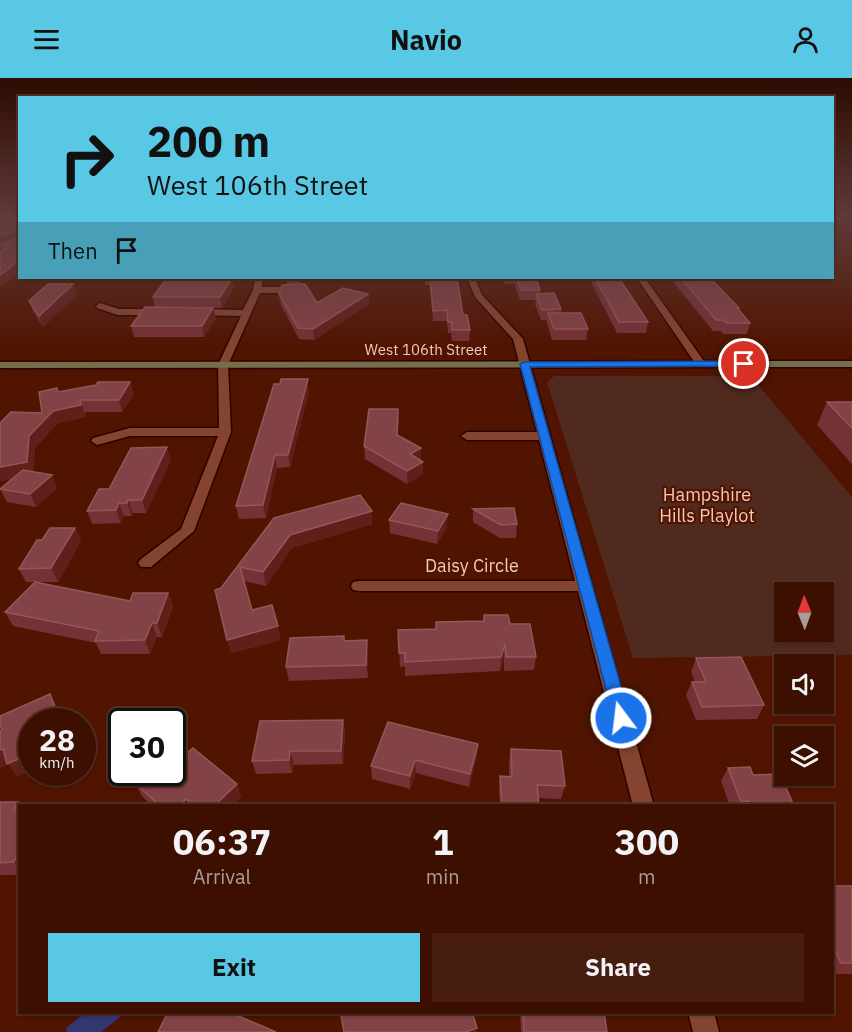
<!DOCTYPE html>
<html lang="en">
<head>
<meta charset="utf-8">
<style>
  body { margin:0; font-family:"IBM Plex Sans",sans-serif; background:#471d10; color:#f1f3f6; height:100vh; display:flex; flex-direction:column; font-size:22px; white-space:nowrap }
  * { box-sizing:border-box; margin:0 }
  p { font-size:20px; color:#ac9c99 }
  .icon { flex:none; width:33px; height:33px; fill:none; stroke:currentColor; stroke-width:2; stroke-linecap:round; stroke-linejoin:round }
  .map { position:relative; flex:1; overflow:hidden }
  .side { position:absolute; left:18px; top:726px; width:816px; height:210px; display:flex; flex-direction:column; background:#3c0f01; border-radius:0px; box-shadow:0 2px 4px #0004,0 0 0 2px #552f23 }
  .side>* { flex:none }
  .hud { position:absolute; left:18px; top:18px; width:816px; height:183px; border-radius:0px; box-shadow:0 2px 4px #0004,0 0 0 2px #552f23; background:#59c8e5; color:#111; overflow:hidden }
  .needle { width:39px; rotate:359deg }
  .buttons { position:absolute; left:774px; top:504px; display:grid; gap:12px }
  .buttons a { display:grid; place-items:center; width:60px; height:60px; border-radius:0px; background:#3c0f01; box-shadow:0 2px 4px #0004,0 0 0 2px #552f23; font-size:30px }
  .speed { position:absolute; left:18px; top:630px; display:flex; gap:12px; font-size:30px; font-weight:700; text-align:center }
  .speed>* { display:grid; place-content:center; width:78px; height:78px; border-radius:50%; background:#3c0f01; box-shadow:0 2px 4px #0004,0 0 0 2px #552f23; line-height:1 }
  .speed small { font-size:15px; font-weight:400 }
  .speed .limit { border:3px solid #111; border-radius:9px; background:#fff; color:#111 }
  .pin { position:absolute; display:grid; place-items:center; width:51px; height:51px; color:#fff; margin:-26px; border:3px solid #fff; border-radius:50%; box-shadow:0 2px 6px #0007 }
  .me { position:absolute; width:66px; margin:-33px; rotate:345deg; stroke-linejoin:round; filter:drop-shadow(0 0 4px #0008) }
  .turn { display:flex; align-items:center; gap:21px; height:126px; padding:0 30px; font-size:27px }
  .turn .icon { width:78px; height:78px; stroke-width:2.5 }
  .turn b { display:block; font-size:42px; line-height:51px }
  .then { display:flex; align-items:center; height:57px; padding:0 30px; background:#0003; gap:12px; font-size:22px }
  .eta { display:flex; justify-content:space-evenly; align-items:center; height:102px; text-align:center }
  .eta b { font-size:36px; font-weight:700; line-height:42px }
  .button { display:flex; gap:12px; margin-top:auto; padding:12px 30px }
  .button a { flex:1; height:69px; border-radius:0px; background:#59c8e5; color:#111; font-size:24px; font-weight:700; line-height:69px; text-align:center }
  .button a+a { background:#471d10; color:#f1f3f6 }
  header { display:flex; justify-content:space-between; align-items:center; height:78px; padding:0 30px; background:#59c8e5; color:#111; font-size:27px; font-weight:700 }
  .map>svg:first-child { display:block }
  .green { fill:#512a1f; fill-rule:evenodd }
  .water { fill:#323671 }
  .lines { fill:none; stroke-linecap:round; stroke-linejoin:round }
  .street-casing { stroke:#2d0200; stroke-width:3 }
  .secondary-casing { stroke:#2d0200; stroke-width:3 }
  .street { fill:#844430; fill-rule:evenodd }
  .secondary { fill:#756e4d; fill-rule:evenodd }
  .wall { fill:#763137 }
  .shaded-wall { fill:#611f1b }
  .building { fill:#834246; stroke:#945758; stroke-width:1.5 }
  .route { fill:#1a73e8; stroke:#114b97; stroke-width:1.5 }
  .labels { text-anchor:middle; stroke-width:4.5; stroke-linejoin:round; paint-order:stroke }
  .far-street-label { font-size:15px; fill:#f0cabe; stroke:#501401 }
  .park-label { font-size:18px; fill:#f3c8bb; stroke:#501401 }
  .street-label { font-size:18px; fill:#f0cabe; stroke:#501401 }
</style>
</head>
<body>
<header><svg class="icon" aria-label="menu" viewBox="0 0 24 24"><path d="M4 6h16M4 12h16M4 18h16"/></svg>Navio<svg class="icon" aria-label="person" viewBox="0 0 24 24"><circle cx="12" cy="8" r="4"/><path d="M4 21q1-7 8-7t8 7"/></svg></header>
<div class="map">
<svg width="852" height="954" viewBox="0 0 852 954">
  <rect width="100%" height="100%" fill="#501401"/>
  <path class="green" d="M554 298H751L852 419V577L633 580 547 304ZM784 514H824V554H784Z"/>
  <polygon class="water" points="85,935 85,934 125,935 101,954 67,954 66,950"/>
  <g class="lines">
    <g class="street-casing">
      <g id="street">
        <polygon points="255,200 263,200 262,209 299,209 303,212 299,215 260,215 228,287 231,354 194,453 151,489 141,489 138,485 141,481 181,451 218,358 130,358 97,367 91,363 93,360 130,350 219,350 218,287 241,238 195,237 191,234 195,231 243,232 253,212"/>
        <polygon points="467,200 475,200 482,217 523,261 654,728 633,728 578,513 359,513 353,512 351,508 353,504 359,503 575,503 539,362 467,362 461,358 467,354 537,354 513,261 475,219"/>
        <polygon points="637,200 645,200 706,286 705,288 697,288"/>
        <polygon points="100,225 119,231 159,231 163,234 159,237 118,237 97,230 96,228"/>
        <polygon points="688,934 714,934 719,954 693,954"/>
      </g>
    </g>
    <g class="secondary-casing">
      <polygon id="secondary" points="852,283 852,289 0,290 0,284"/>
    </g>
    <use href="#street" class="street"/>
    <use href="#secondary" class="secondary"/>
  </g>
  <g class="wall">
    <polygon points="0,137 20,137 20,194 2,173 0,169"/>
    <polygon points="232,200 234,209 222,230 155,229 153,219"/>
    <polygon points="286,200 300,200 300,206 317,225 368,216 369,226 314,262 299,261 281,227 279,216 287,207"/>
    <polygon points="425,200 457,200 463,237 470,252 469,263 452,263 451,255 448,255 447,243 433,243 430,207 425,207"/>
    <polygon points="503,200 536,200 540,212 539,216 561,231 561,235 588,251 586,262 552,262 547,245 547,242 541,242 535,226 536,222 520,222 514,206 505,206"/>
    <polygon points="589,200 619,200 648,244 646,255 617,255"/>
    <polygon points="670,200 710,200 739,230 739,232 750,245 747,256 723,256 721,253 713,253"/>
    <polygon points="73,206 77,216 43,249 33,233 29,223"/>
    <polygon points="216,240 204,259 134,259 131,248"/>
    <polygon points="130,304 134,316 122,334 85,334 86,339 58,345 35,370 33,394 57,410 36,429 7,424 0,411 13,401 0,403 0,345 42,335 58,314"/>
    <polygon points="309,313 290,389 277,390 266,440 239,441 236,428"/>
    <polygon points="827,324 852,324 852,386 817,347"/>
    <polygon points="398,331 398,358 421,370 421,383 423,396 407,406 365,381 364,368"/>
    <polygon points="171,382 146,435 133,435 132,438 124,438 121,445 92,446 87,433"/>
    <polygon points="473,431 517,446 516,460 500,460 473,444"/>
    <polygon points="372,433 372,446 292,470 266,508 244,503 252,532 281,562 231,575 221,510 274,440"/>
    <polygon points="389,442 447,449 437,466 390,455"/>
    <polygon points="75,450 81,463 58,504 26,504 19,491 42,462"/>
    <polygon points="168,515 173,528 162,559 157,559 150,576 101,576 96,565 13,548 5,534 130,523"/>
    <polygon points="484,537 510,546 536,579 534,592 504,593 504,579 500,593 405,598 405,588 400,589 398,552 436,551 436,544 483,543"/>
    <polygon points="344,558 344,563 368,575 368,600 289,603 286,589"/>
    <polygon points="696,580 764,627 757,641 696,642 686,617 692,604 695,604 691,594"/>
    <polygon points="343,642 345,656 343,686 294,687 292,695 256,696 252,683"/>
    <polygon points="388,644 477,679 469,709 416,695 410,711 372,701 371,688"/>
    <polygon points="511,671 565,708 561,721 538,720 539,728 500,728 499,711 500,698 509,699 509,684"/>
    <polygon points="728,690 753,697 794,728 730,728 721,703"/>
    <polygon points="135,705 237,706 241,719 233,728 152,728 142,718"/>
    <polygon points="0,724 18,724 21,728 20,728 20,797 0,797"/>
    <rect x="832" y="808" width="20" height="88"/>
    <polygon points="520,934 604,934 607,954 521,954"/>
  </g>
  <g class="shaded-wall">
    <polygon points="18,153 20,163 0,167 0,158"/>
    <polygon points="20,182 20,194 0,210 0,197"/>
    <polygon points="232,200 234,209 222,230 220,219"/>
    <polygon points="73,206 77,216 43,249 39,238"/>
    <polygon points="368,216 369,226 314,262 313,251"/>
    <polygon points="213,230 216,240 204,259 202,248"/>
    <polygon points="308,301 309,313 290,389 288,377"/>
    <polygon points="130,304 134,316 122,334 119,322"/>
    <polygon points="80,322 86,339 58,345 35,370 33,397 0,403 0,389 53,333"/>
    <polygon points="398,331 399,343 397,369 397,357"/>
    <polygon points="167,369 171,382 146,435 142,422"/>
    <polygon points="421,370 421,383 410,376"/>
    <polygon points="275,377 277,390 266,440 263,427"/>
    <polygon points="423,384 423,396 407,406 407,393"/>
    <polygon points="52,397 57,410 36,429 30,416"/>
    <polygon points="128,422 133,435 132,438 127,425"/>
    <polygon points="119,425 124,438 121,445 116,432"/>
    <polygon points="372,433 372,446 292,470 266,508 263,494 290,457"/>
    <polygon points="448,436 447,449 437,466 438,453"/>
    <polygon points="75,450 81,463 58,504 51,490"/>
    <polygon points="168,515 173,528 162,559 157,545"/>
    <polygon points="152,545 157,559 150,576 145,562"/>
    <polygon points="278,548 281,562 231,575 227,562"/>
    <polygon points="367,562 368,575 368,600 366,587"/>
    <polygon points="505,566 504,579 500,593 501,579"/>
    <polygon points="50,616 58,630 63,644 45,644 44,640"/>
    <polygon points="343,642 345,656 343,686 341,673"/>
    <polygon points="478,666 477,679 469,709 470,696"/>
    <polygon points="3,671 32,675 32,692 17,699 8,686 0,690 0,672"/>
    <polygon points="290,673 294,687 292,695 289,682"/>
    <polygon points="415,682 416,695 410,711 410,698"/>
    <polygon points="237,706 241,719 233,728 214,728"/>
    <polygon points="186,721 189,728 179,728"/>
    <polygon points="18,724 21,728 20,728 20,739 14,732"/>
    <polygon points="20,771 20,791 14,784"/>
    <polygon points="477,950 477,954 466,954"/>
  </g>
  <g class="building">
    <polygon points="19,137 20,137 20,182 0,197 0,174 10,168 0,166 19,160 18,153 0,158 0,145 17,145"/>
    <polygon points="167,200 232,200 220,219 153,219"/>
    <polygon points="430,200 457,200 463,237 467,237 470,252 452,252 452,244 448,244 447,232 433,233"/>
    <polygon points="517,200 536,200 540,212 521,212"/>
    <polygon points="595,200 619,200 648,244 619,244"/>
    <polygon points="681,200 710,200 739,230 737,230 750,245 726,245 724,242 716,242"/>
    <polygon points="48,206 73,206 39,238 29,223"/>
    <polygon points="305,206 317,225 343,210 368,216 313,251 298,250 279,216 282,207"/>
    <polygon points="554,215 561,231 542,232 536,216"/>
    <polygon points="145,229 213,230 202,248 131,248"/>
    <polygon points="548,235 581,235 588,251 554,251"/>
    <polygon points="281,301 308,301 288,377 275,377 263,427 236,428 274,306 280,306"/>
    <polygon points="98,304 130,304 119,322 80,322 81,327 53,333 29,358 27,384 0,389 0,345 11,334 42,335 39,314 57,310 58,314 96,307"/>
    <polygon points="827,324 852,324 852,350"/>
    <polygon points="369,331 398,331 397,357 421,370 410,376 423,384 407,393 364,368"/>
    <polygon points="167,369 142,422 128,422 127,425 119,425 116,432 87,433 99,411 109,411 131,370"/>
    <polygon points="23,392 52,397 30,416 0,411"/>
    <polygon points="360,417 372,433 290,457 263,494 240,489 252,532 272,527 278,548 227,562 215,512 221,510 274,440"/>
    <polygon points="401,425 448,436 438,453 389,442"/>
    <polygon points="514,430 517,446 501,447 473,431"/>
    <polygon points="50,450 75,450 51,490 19,491 37,462 42,462"/>
    <polygon points="35,504 130,523 133,515 168,515 157,545 152,545 145,562 95,563 99,553 5,534"/>
    <polygon points="484,537 508,537 510,546 530,546 536,579 506,579 505,566 501,579 405,584 405,575 399,575 398,552 436,551 436,544 484,543"/>
    <polygon points="344,558 344,563 367,562 366,587 286,589 290,560"/>
    <polygon points="741,579 764,627 702,629 692,604 706,604 696,580"/>
    <polygon points="50,616 57,634 44,640 45,644 32,644 32,675 7,686 3,671 0,672 0,653 2,652 0,647 0,638"/>
    <polygon points="343,642 341,673 290,673 289,682 252,683 260,643"/>
    <polygon points="388,644 478,666 470,696 415,682 410,698 371,688"/>
    <polygon points="193,670 237,706 214,728 194,728 186,721 179,728 160,728 135,705 147,694 172,694 172,687"/>
    <polygon points="511,671 561,673 565,708 537,707 539,728 502,728 500,698 512,699"/>
    <polygon points="750,689 753,697 780,696 794,728 751,728 749,723 741,724 728,690"/>
    <polygon points="0,724 18,724 14,732 20,731 20,771 14,784 0,785"/>
    <polygon points="832,808 852,808 852,885 841,885 832,866"/>
    <polygon points="168,934 204,934 209,936 210,934 229,934 276,954 158,954"/>
    <polygon points="351,934 472,934 477,950 466,954 344,954 341,938"/>
    <polygon points="523,934 604,934 607,954 524,954"/>
  </g>
  <linearGradient id="sky" x2="0" y2="1"><stop stop-color="#2c0b01"/><stop offset="0.51" stop-color="#5e3a38"/><stop offset="1" stop-color="#5e3a38" stop-opacity="0"/></linearGradient>
  <rect width="852" height="271" fill="url(#sky)"/>
  <polygon class="route" points="744,283 748,284 748,288 530,289 630,640 627,645 621,647 615,645 520,286 524,284"/>
  <g class="labels">
    <g class="far-street-label">
      <text x="426" y="277">West 106th Street</text>
    </g>
    <g class="park-label">
      <text x="707" y="423">Hampshire<tspan x="707" dy="21">Hills Playlot</tspan></text>
    </g>
    <g class="street-label">
      <text x="472" y="494">Daisy Circle</text>
    </g>
  </g>
</svg>
<div class="buttons">
<a><svg class="needle" viewBox="-14 -14 28 28"><path d="M0-13l5 13h-10z" fill="#e53935"/><path d="M0 13l5-13h-10z" fill="#ac9c99"/></svg></a>
<a><svg class="icon" aria-label="sound" viewBox="0 0 24 24"><path d="M4 9h4l5-4v14l-5-4H4zM17 9q2 3 0 6"/></svg></a>
<a><svg class="icon" aria-label="layers" viewBox="0 0 24 24"><path d="M12 4l9 5-9 5-9-5zM3 14l9 5 9-5"/></svg></a>
</div>
<div class="speed"><div>28<small>km/h</small></div><div class="limit">30</div></div>
<div class="pin" style="left:744px;top:286px;background:#d93025"><svg class="icon" aria-label="arrive" viewBox="0 0 24 24"><path d="M6 21V4h12l-3 4 3 4H6"/></svg></div>
<svg class="me" style="left:621px;top:640px" viewBox="-20 -20 40 40"><circle r="17" fill="#1a73e8" stroke="#fff" stroke-width="3"/><path d="M0-11L8 9 0 5-8 9z" fill="#fff"/></svg>
<div class="hud">
<div class="turn"><svg class="icon" aria-label="right" viewBox="0 0 24 24"><path d="M7 20v-9h11M14 6l5 5-5 5"/></svg><div><b>200 m</b>West 106th Street</div></div>
<div class="then">Then<svg class="icon" aria-label="arrive" viewBox="0 0 24 24"><path d="M6 21V4h12l-3 4 3 4H6"/></svg></div>
</div>
<section class="side">
<div class="eta">
<div><b>06:37</b><p>Arrival</p></div>
<div><b>1</b><p>min</p></div>
<div><b>300</b><p>m</p></div>
</div>
<div class="button"><a>Exit</a><a>Share</a></div>
</section>
</div>
</body>
</html>
